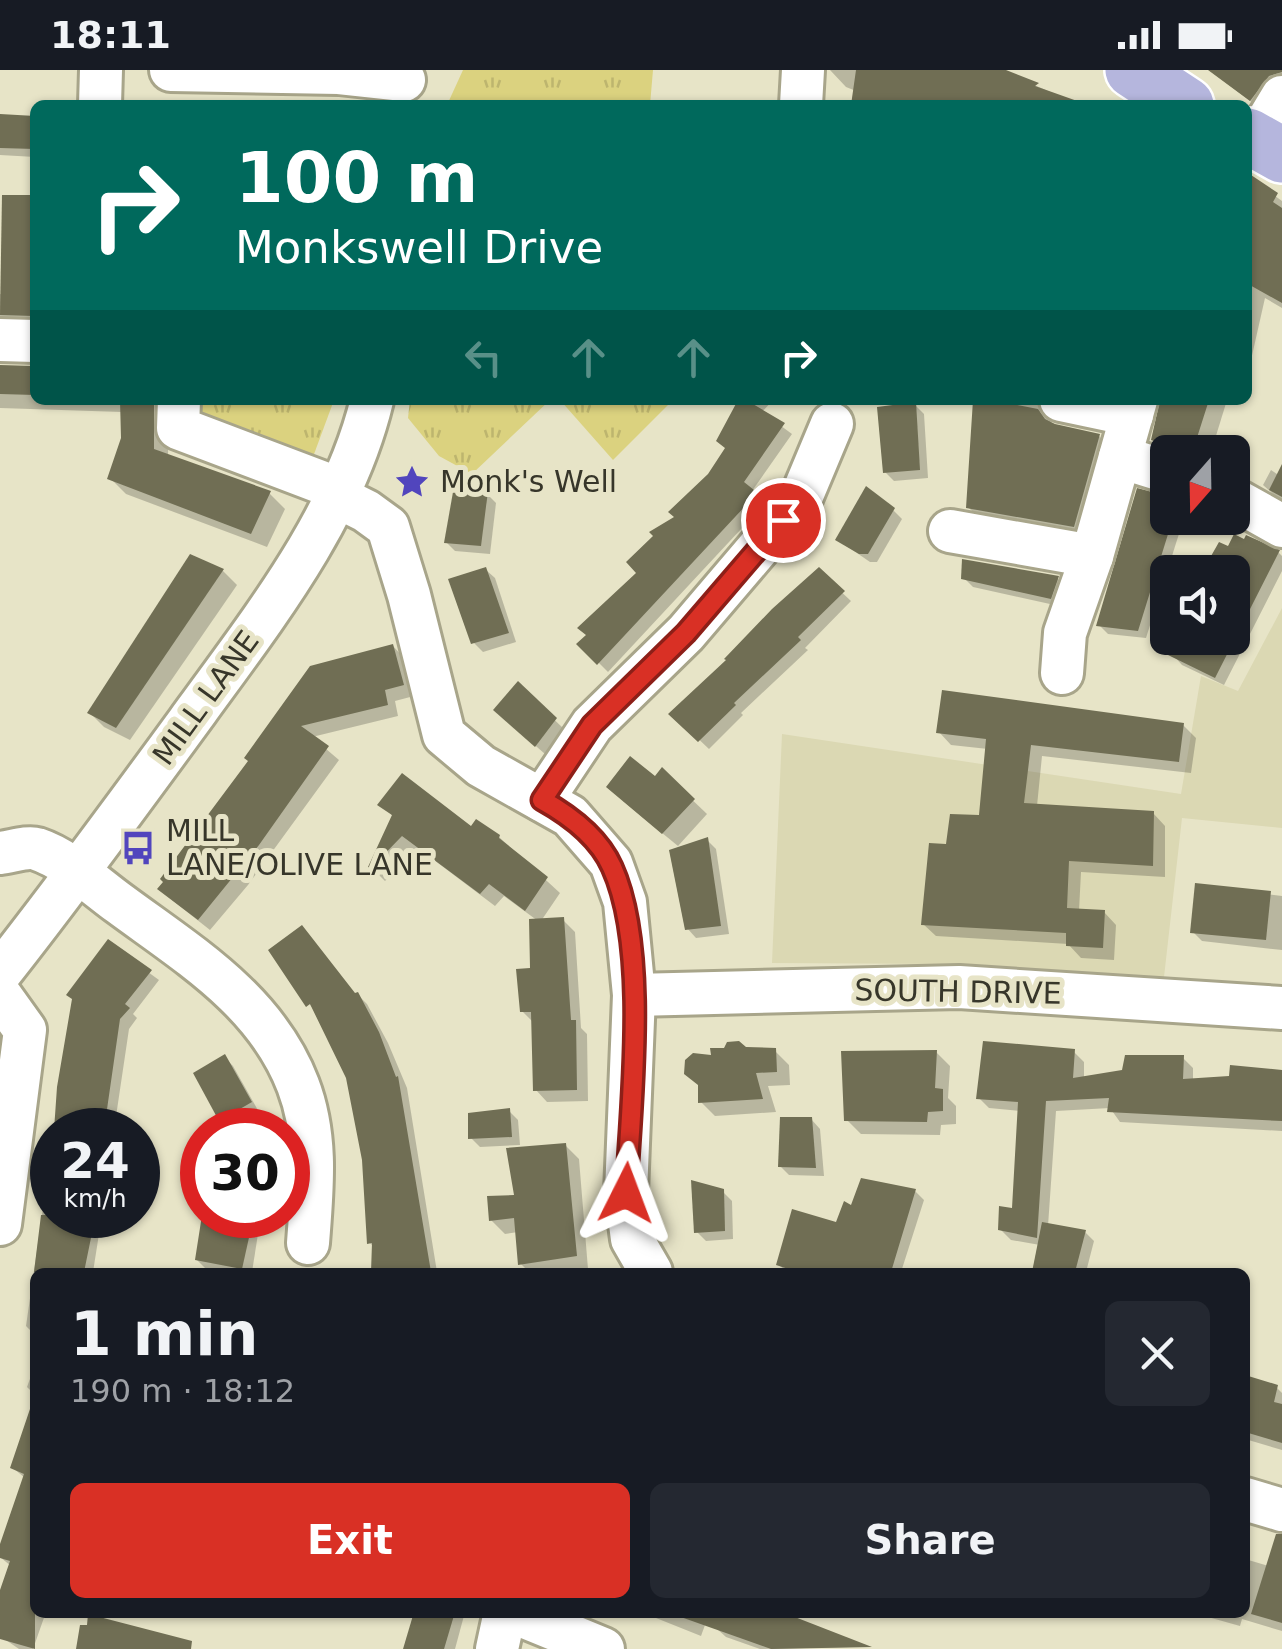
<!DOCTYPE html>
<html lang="en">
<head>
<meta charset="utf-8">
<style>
  body { margin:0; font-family:"DejaVu Sans",sans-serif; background:#242831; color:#f1f3f6; height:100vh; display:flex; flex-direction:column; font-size:38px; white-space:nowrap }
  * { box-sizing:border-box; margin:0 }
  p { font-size:32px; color:#9ea1a6 }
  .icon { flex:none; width:55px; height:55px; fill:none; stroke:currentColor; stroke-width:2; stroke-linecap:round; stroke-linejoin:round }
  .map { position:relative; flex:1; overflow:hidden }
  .sheet { position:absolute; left:30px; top:1198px; width:1220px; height:350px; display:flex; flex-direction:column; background:#171b24; border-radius:15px; box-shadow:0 2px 8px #0004 }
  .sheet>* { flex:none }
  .hud { position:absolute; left:30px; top:30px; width:1222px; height:305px; border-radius:15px; box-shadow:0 2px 8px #0004; background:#00695c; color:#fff; overflow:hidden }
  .needle { width:65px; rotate:200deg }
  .tools { position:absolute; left:1150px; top:365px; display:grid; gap:20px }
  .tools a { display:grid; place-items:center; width:100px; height:100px; border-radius:15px; background:#171b24; box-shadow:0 2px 8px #0004; font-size:50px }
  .speed { position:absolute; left:30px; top:1038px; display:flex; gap:20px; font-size:50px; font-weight:700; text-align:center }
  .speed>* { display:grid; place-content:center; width:130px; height:130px; border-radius:50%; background:#171b24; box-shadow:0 2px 8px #0004; line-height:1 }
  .speed small { font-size:25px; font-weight:400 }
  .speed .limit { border:15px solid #d22; background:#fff; color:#111 }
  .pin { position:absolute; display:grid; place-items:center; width:85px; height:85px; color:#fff; margin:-42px; border:5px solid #fff; border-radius:50%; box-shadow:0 2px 10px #0007 }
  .me { position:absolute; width:110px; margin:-55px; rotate:3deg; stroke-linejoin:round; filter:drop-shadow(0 0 8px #0008) }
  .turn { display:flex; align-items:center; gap:35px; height:210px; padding:0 40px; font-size:45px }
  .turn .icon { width:130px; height:130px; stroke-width:2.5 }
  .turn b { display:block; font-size:70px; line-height:85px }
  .lanes { display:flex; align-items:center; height:95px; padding:0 40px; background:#0003; justify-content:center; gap:50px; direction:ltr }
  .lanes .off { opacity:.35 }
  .round { display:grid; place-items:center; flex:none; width:105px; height:105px; border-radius:15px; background:#242831 }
  .summary { display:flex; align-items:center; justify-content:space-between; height:170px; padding:0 40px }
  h1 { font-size:60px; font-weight:700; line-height:75px }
  .cta { display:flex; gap:20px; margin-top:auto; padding:20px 40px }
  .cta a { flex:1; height:115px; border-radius:15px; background:#d93025; color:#fff; font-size:40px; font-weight:700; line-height:115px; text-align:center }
  .cta a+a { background:#242831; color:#f1f3f6 }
  .status { display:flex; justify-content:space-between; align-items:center; height:70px; padding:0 50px; background:#171b24; direction:ltr }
  .status svg { height:28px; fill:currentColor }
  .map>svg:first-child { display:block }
  .built { fill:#dbd8b3 }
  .grass { fill:url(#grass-tufts) }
  .shadow { fill:#0003 }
  .building { fill:#706e54 }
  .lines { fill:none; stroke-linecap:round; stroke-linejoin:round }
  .minor-casing { stroke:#a8a58a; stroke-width:48 }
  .major-casing { stroke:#fff; stroke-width:60 }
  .minor { stroke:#fff; stroke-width:42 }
  .major { stroke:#b5b6dd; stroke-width:55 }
  .route-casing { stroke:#8d1f18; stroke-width:25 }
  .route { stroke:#d93025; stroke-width:18 }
  .labels { text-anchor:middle; stroke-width:10; stroke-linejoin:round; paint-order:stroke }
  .poi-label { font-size:30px; fill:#37362a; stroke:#e7e4c7; text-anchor:start }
  .street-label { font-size:30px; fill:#37362a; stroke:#e7e4c7 }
</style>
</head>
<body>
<div class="status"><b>18:11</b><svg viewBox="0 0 49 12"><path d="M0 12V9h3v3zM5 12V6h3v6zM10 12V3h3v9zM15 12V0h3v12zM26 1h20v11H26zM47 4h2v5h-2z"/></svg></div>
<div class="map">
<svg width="1282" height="1579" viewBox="0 0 1282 1579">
  <defs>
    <pattern id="grass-tufts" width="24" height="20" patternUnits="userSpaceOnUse" patternTransform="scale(2.5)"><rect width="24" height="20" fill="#dbd27f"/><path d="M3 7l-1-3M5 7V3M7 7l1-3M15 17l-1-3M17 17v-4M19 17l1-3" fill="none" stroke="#bdb56e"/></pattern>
  </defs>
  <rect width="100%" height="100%" fill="#e7e4c7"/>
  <polygon class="built" points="1282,538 1282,758 1182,748 1164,907 942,894 772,893 782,664 1181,724 1201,606 1238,621"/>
  <g class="grass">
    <polygon points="463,0 653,0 650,35 447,35"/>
    <polygon points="193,330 334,330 310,395 193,348"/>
    <polygon points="410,330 550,330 472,404 439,386 408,348"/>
    <polygon points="560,330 673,330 613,390"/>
  </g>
  <g class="shadow">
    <polygon points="830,0 1000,0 1080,35 854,35 856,21 846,17"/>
    <polygon points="1209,0 1282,0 1282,5 1262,40"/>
    <polygon points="0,47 35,49 35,87 0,85"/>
    <polygon points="1249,107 1282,131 1282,238 1265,228 1251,290 1248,289"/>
    <polygon points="33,128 35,260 0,267 0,224 4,224"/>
    <polygon points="0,298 35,298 35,330 169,330 168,387 269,423 285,439 267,477 126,424 110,408 123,368 122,342 0,338"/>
    <polygon points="741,330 773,330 762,342 792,364 752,421 761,430 753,441 756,443 608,602 580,574 639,503 728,379"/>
    <polygon points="976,330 1056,330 1051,340 1051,355 1099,366 1114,381 1089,471 983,452 968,437"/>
    <polygon points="1162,330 1227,330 1211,382 1168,384 1153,370"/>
    <polygon points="915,335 924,344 928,408 894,411 885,402"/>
    <polygon points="1271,400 1280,406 1282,402 1282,432 1263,415"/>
    <polygon points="487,424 496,433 490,484 455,481 446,472"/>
    <polygon points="893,440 902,449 877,492 870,492 838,470"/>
    <polygon points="1168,448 1184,448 1146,568 1108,564 1099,555"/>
    <polygon points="1219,474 1229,479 1278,482 1282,486 1282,501 1224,615 1182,595 1174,586 1183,568 1232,568 1232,502 1205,502"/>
    <polygon points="191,487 223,501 237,515 130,670 104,657 90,643"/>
    <polygon points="486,500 495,508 516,572 483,582 474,573"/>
    <polygon points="819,501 851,531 805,578 808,580 741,643 743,645 709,679 672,644"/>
    <polygon points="964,508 1057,508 1066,517 1059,536 973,517"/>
    <polygon points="393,576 404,588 414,626 395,631 398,646 312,667 339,690 248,815 210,860 172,830 251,691"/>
    <polygon points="518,615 564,659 545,684 505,649"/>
    <polygon points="1183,655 1196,668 1191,703 1042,686 1037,736 1153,743 1165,756 1165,807 1081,802 1079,841 1104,842 1116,855 1114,890 1081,888 1068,874 936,866 923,854 948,776 981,748 988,679 951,675 939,662"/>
    <polygon points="662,701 707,744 678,776 623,731"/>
    <polygon points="381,735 499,767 560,823 541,851 563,850 575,862 581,958 587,964 588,1031 547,1032 536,1020 534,953 522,941 533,900 538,851 504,826 495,836 418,778 385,811 371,797 394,747"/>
    <polygon points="707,770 716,779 729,864 696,868 687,858"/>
    <polygon points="1197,816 1282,826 1282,880 1202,871 1193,862"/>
    <polygon points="108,873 159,910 133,944 137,948 129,959 114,1060 55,1060"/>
    <polygon points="271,881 358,925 367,934 388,973 407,1018 437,1202 374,1202 375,1178 370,1173 364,1089 348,1007 317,944"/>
    <polygon points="729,975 775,981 789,995 790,1015 768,1016 776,1042 715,1046 701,1032 714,988"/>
    <polygon points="936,982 950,996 948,1028 956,1036 956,1054 941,1055 940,1065 861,1064 847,1050"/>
    <polygon points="1074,982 1084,992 1084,1009 1183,988 1193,998 1193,1010 1282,1002 1282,1061 1120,1052 1110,1038 1056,1041 1048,1156 1085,1162 1094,1171 1086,1202 1034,1202 1040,1175 1011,1170 1000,1159 1015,1141 1020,1041 989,1038 979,1028"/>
    <polygon points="224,987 233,996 259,1042 230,1058 221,1049"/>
    <polygon points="509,1041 518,1050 520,1075 480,1077 471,1068"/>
    <polygon points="811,1049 820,1059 824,1106 789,1105 780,1096"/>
    <polygon points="565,1075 579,1089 588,1199 529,1202 521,1194 518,1162 505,1164 491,1150 517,1128"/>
    <polygon points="52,1076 52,1145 102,1145 93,1202 35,1202 35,1265 26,1256"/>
    <polygon points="915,1121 924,1130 901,1202 807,1202 786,1196 786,1201 790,1202 787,1202 779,1195 837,1155 852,1138"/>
    <polygon points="723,1122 732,1131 733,1169 706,1171 697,1162"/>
    <polygon points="205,1145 261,1145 252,1202 206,1199 197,1190"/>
    <polygon points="35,1295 35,1325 27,1317"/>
    <polygon points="1245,1308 1277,1318 1282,1323 1282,1380 1245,1369"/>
    <polygon points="35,1332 35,1542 46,1542 33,1579 19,1579 3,1568 0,1558 0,1528 11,1496 0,1487 0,1482 25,1408 13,1398"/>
    <polygon points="1245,1489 1282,1500 1282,1561 1242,1549 1240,1556 1190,1542 1245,1542"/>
    <polygon points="417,1542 465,1542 455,1579 405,1579"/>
    <polygon points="641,1542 707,1542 709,1544 701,1566"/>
    <polygon points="716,1558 850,1577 760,1579 726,1567"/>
  </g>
  <g class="building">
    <polygon points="856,0 1006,0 1039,13 1035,16 1080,32 1079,35 851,35"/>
    <polygon points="1208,0 1282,0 1282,2 1269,6 1250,31"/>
    <polygon points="0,44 35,46 35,79 0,78"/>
    <polygon points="1248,103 1278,123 1273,132 1282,138 1282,233 1248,214"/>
    <polygon points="2,125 34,125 33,246 0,245"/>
    <polygon points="0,295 35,296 35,325 0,324"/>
    <polygon points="120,330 154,330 154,379 271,421 251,464 107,409 121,368"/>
    <polygon points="738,330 746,330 785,353 744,412 754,420 746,430 749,432 597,595 576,574 586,565 577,558 636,503 626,492 653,466 649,462 674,447 668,442 708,404 725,378 716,371"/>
    <polygon points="973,330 992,330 1038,339 1045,349 1055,354 1100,364 1074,457 966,438"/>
    <polygon points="1160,330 1209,330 1194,377 1185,375 1183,381 1151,370"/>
    <polygon points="916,332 920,400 883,403 877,337"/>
    <polygon points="1282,394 1282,427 1269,420"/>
    <polygon points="866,416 895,438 868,484 859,484 835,470"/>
    <polygon points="1137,418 1168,426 1168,448 1173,448 1138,561 1096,556"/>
    <polygon points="488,421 481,476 444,473 453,422"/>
    <polygon points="1234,464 1244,469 1246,465 1280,480 1215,608 1168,585 1177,568 1232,568 1232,502 1202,502 1219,472 1228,476"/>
    <polygon points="190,484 224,499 116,658 87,643"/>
    <polygon points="962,489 1059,506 1051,529 961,509"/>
    <polygon points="486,497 509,563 471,574 448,509"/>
    <polygon points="819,497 845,521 798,567 801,570 734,633 736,635 698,672 668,644 726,590 724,589 772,539"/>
    <polygon points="393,574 404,615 385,620 388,635 301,656 329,676 259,775 198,850 157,819 163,812 160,809 248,691 244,688 310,596"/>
    <polygon points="518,611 557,648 535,677 493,640"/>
    <polygon points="942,620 1184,653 1179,692 1031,675 1024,733 1154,741 1153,796 1069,791 1067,838 1105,840 1103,878 1066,876 1066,863 921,855 929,773 946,774 950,744 979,745 986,669 936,663"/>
    <polygon points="630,686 655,706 662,697 695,729 662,764 606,717"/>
    <polygon points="402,703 471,756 476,749 500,765 499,768 548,807 525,841 489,814 480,824 402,766 370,799 368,797 392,745 377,735"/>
    <polygon points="708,767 721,856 685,860 669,780"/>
    <polygon points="1195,813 1271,821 1266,870 1190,863"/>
    <polygon points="564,847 571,950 576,950 577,1020 533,1021 531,942 520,942 516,899 530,898 529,849"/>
    <polygon points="302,855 355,923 358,922 379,962 396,1007 398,1006 431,1202 371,1202 372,1173 367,1174 362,1090 346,1008 310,934 306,937 268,880"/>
    <polygon points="108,869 152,900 125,934 130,938 120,949 104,1060 54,1060 57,1017 72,929 66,925"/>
    <polygon points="739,971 746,977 776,978 777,1002 756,1003 763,1029 698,1033 698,1015 684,1004 685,990 693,983 711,985 710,978 724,978 727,972"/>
    <polygon points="983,971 1075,979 1073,1008 1122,1000 1125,985 1184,985 1183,1009 1229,1006 1230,995 1282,1000 1282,1051 1107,1042 1109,1028 1046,1031 1037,1168 998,1160 999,1136 1012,1138 1018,1032 976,1029"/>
    <polygon points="937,980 935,1018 943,1019 943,1041 928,1042 927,1052 844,1051 841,981"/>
    <polygon points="225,984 252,1032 219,1051 193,1003"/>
    <polygon points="510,1038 512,1067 468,1069 468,1043"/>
    <polygon points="780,1047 812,1047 816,1098 778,1097"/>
    <polygon points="566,1073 577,1186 518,1195 514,1148 489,1151 487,1126 514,1125 506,1078"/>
    <polygon points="861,1108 916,1119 891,1202 798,1202 776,1195 792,1139 836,1152 844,1131 851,1135"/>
    <polygon points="691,1110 724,1119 725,1161 694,1163"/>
    <polygon points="41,1145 81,1145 78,1163 92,1163 84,1202 34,1202"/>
    <polygon points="202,1145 254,1145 242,1199 195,1190"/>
    <polygon points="1042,1152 1086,1160 1075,1202 1032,1202"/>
    <polygon points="1245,1305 1278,1315 1274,1332 1282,1334 1282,1373 1245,1362"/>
    <polygon points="31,1336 35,1337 35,1579 0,1569 0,1520 10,1491 0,1488 0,1474 24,1404 10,1398"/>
    <polygon points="1276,1464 1282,1464 1282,1553 1251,1544"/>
    <polygon points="414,1542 455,1542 444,1579 403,1579"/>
    <polygon points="678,1542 782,1542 872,1577 771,1579 678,1546"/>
    <polygon points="88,1544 192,1571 191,1579 76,1579 80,1555 87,1555"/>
  </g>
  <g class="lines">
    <g class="minor-casing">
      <g id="minor">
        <polyline points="171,0 339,3 404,10"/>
        <polyline points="100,35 101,0"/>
        <polyline points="801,35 803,0"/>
        <polyline points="1256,70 1282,27"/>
        <polyline points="0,270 35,271"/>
        <polyline points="179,330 178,358 339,419"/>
        <polyline points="1061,330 1132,345"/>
        <polyline points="1120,387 1168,402"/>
        <polyline points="336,426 366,441 388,457 409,525 444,665 481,696 570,746 611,793 625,832 634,925 626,1123 632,1169 651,1202"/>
        <polyline points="1232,428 1282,456"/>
        <polyline points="950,461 1092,486"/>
        <polyline points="1062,603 1065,563 1092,486 1136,330"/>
        <polyline points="542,730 592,655 686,563 801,428 832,354"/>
        <path d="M0 783C11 782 27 776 37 779 67 789 95 816 120 834 189 885 266 931 298 1015 318 1067 312 1119 308 1173"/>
        <path d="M0 903C68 817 132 729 197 640 266 545 344 446 372 330"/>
        <polyline points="0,925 25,960 0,1154"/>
        <polyline points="634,925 959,917 1282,938"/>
        <polyline points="1245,1429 1282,1440"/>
        <polyline points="513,1542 603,1579"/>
        <polyline points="497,1579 505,1542"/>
      </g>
    </g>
    <g class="major-casing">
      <g id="major">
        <polyline points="1133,0 1186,35"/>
        <polyline points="1248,66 1282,85"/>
      </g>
    </g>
    <use href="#minor" class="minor"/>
    <use href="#major" class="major"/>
  </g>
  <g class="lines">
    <g class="route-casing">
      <path id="route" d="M626 1123C631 1033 649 878 612 797 599 768 569 745 542 730L592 655 686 563 783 450"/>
    </g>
    <use href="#route" class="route"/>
  </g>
  <defs>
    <g id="sight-bare" transform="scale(2.7)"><path d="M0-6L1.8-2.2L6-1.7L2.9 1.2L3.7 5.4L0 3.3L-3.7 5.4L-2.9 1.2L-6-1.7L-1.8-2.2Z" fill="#5145bd" stroke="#e7e4c7" stroke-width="2.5" paint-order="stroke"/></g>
    <g id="bus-bare" transform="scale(2.7)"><path d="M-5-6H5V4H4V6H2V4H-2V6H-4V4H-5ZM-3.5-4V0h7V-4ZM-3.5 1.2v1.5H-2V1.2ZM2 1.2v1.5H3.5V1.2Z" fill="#5145bd" stroke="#e7e4c7" stroke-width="2.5" paint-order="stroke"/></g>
  </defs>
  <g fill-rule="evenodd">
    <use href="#sight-bare" x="412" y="412"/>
    <use href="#bus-bare" x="138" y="778"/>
  </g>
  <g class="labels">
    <g class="poi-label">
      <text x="440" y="422">Monk's Well</text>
      <text x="166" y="771">MILL<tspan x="166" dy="34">LANE/OLIVE LANE</tspan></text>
    </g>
    <g class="street-label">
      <text transform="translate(206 628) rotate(-54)" y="10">MILL LANE</text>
      <text transform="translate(958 922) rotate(1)" y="10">SOUTH DRIVE</text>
    </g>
  </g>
</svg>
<div class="tools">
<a><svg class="needle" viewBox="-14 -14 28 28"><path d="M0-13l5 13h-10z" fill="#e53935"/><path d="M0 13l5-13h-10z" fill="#9ea1a6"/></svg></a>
<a><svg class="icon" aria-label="sound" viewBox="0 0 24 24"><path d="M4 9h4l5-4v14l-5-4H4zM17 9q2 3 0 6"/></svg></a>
</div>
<div class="speed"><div>24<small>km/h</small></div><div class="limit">30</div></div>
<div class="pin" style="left:783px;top:450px;background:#d93025"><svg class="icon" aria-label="arrive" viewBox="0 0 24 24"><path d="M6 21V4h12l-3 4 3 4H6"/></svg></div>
<svg class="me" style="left:626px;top:1123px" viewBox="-20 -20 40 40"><path d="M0-17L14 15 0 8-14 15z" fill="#d93025" stroke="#fff" stroke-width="4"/></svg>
<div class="hud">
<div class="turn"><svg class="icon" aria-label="right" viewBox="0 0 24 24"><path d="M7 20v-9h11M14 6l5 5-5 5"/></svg><div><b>100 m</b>Monkswell Drive</div></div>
<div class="lanes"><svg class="icon off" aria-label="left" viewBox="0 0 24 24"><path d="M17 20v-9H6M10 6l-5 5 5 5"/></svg><svg class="icon off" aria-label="ahead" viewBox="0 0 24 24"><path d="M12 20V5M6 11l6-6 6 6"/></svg><svg class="icon off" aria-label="ahead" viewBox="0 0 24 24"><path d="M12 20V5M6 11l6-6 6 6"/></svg><svg class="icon" aria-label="right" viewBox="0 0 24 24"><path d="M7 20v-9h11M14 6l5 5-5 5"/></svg></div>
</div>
<section class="sheet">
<div class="summary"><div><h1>1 min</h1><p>190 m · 18:12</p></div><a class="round"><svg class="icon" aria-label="close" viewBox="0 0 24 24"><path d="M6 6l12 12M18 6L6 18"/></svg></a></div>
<div class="cta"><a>Exit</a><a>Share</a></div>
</section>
</div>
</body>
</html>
